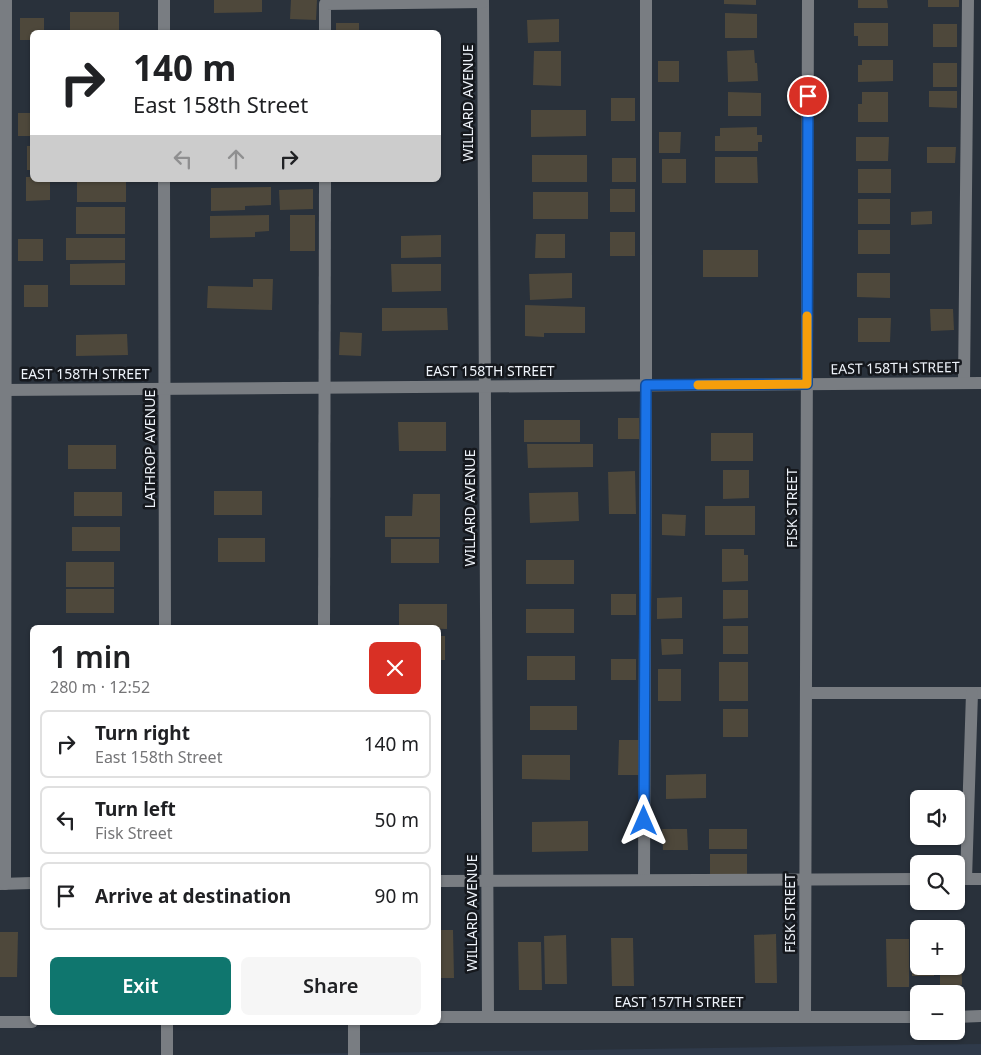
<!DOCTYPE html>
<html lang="en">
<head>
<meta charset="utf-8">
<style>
  body { margin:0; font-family:"Noto Sans",sans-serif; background:#f6f6f6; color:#202124; height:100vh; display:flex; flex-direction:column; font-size:19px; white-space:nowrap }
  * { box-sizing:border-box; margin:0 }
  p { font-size:16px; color:#757577 }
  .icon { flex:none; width:28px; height:28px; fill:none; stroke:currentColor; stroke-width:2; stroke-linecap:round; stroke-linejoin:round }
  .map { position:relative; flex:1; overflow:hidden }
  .details { position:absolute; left:30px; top:625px; width:411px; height:400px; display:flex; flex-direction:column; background:#fff; border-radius:8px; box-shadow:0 1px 4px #0004 }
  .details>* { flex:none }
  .hud { position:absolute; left:30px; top:30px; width:411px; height:152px; border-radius:8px; box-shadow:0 1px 4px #0004; background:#fff; color:#202124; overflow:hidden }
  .fabs { position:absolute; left:910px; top:790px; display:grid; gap:10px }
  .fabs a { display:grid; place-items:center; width:55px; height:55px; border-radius:8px; background:#fff; box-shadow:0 1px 4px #0004; font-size:25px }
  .pin { position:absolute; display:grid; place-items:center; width:42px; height:42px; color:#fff; margin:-21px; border:2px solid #fff; border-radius:50%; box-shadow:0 1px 5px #0007 }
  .me { position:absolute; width:55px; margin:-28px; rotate:0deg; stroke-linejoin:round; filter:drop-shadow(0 0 4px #0008) }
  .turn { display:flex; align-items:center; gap:18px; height:105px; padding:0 20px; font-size:22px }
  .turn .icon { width:65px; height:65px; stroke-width:2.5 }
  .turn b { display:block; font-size:35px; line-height:42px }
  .lanes { display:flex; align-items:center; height:48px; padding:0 20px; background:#0003; justify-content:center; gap:25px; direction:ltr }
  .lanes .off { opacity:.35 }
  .round { display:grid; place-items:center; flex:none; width:52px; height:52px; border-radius:8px; background:#f6f6f6 }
  .headline { display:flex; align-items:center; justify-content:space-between; height:85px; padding:0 20px }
  h1 { font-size:30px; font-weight:600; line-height:38px }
  .action { display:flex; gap:10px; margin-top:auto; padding:10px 20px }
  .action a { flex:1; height:58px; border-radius:8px; background:#0f766e; color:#fff; font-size:20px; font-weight:600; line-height:58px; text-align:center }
  .action a+a { background:#f6f6f6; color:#202124 }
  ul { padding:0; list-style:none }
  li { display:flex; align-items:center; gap:15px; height:68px; margin:0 10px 8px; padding:0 10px; border:2px solid #e0e0e0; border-radius:8px }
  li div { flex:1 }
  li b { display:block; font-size:19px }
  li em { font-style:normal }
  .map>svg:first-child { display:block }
  .built { fill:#2f3a4a }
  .building { fill:#4e483b }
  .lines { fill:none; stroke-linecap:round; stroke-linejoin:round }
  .minor { stroke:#797d82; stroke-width:12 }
  .route-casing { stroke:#114b97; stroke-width:12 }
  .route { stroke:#1a73e8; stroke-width:9 }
  .slow { stroke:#f59e0b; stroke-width:9 }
  .labels { text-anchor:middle; stroke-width:5; stroke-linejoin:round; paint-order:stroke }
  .street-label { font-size:14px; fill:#eef3fa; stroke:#15181d }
</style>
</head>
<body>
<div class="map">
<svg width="981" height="1055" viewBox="0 0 981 1055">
  <rect width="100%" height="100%" fill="#29313b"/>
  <polygon class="built" points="981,1044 981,1055 227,1055"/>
  <g class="building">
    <polygon points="214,0 262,0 262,12 214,13"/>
    <polygon points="291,0 317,0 316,20 290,19"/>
    <polygon points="724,0 756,0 756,5 724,4"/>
    <polygon points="858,0 887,0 888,8 858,8"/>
    <rect x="928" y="0" width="31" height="7"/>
    <rect x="70" y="12" width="49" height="20"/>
    <polygon points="725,13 757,14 757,38 725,38"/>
    <polygon points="20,18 44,18 44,32 32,32 32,40 20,40"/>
    <polygon points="559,19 559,42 528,43 527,20"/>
    <rect x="336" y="23" width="23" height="9"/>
    <polygon points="854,23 888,23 888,46 858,46 858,36 854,36"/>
    <rect x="933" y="24" width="24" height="23"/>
    <polygon points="754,50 755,63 757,63 758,81 728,82 727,51"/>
    <polygon points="534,51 561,51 561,86 533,85"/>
    <polygon points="862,60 893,60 893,81 858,82 858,65 862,65"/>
    <rect x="658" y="61" width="21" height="21"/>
    <rect x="933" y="63" width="24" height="24"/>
    <polygon points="929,91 957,91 957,108 929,107"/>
    <polygon points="728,92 761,93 761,116 728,116"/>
    <polygon points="862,92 888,92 888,122 858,122 858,104 862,104"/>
    <rect x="611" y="98" width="24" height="23"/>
    <polygon points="531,110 586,110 586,136 531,137"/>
    <rect x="18" y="113" width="14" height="23"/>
    <polygon points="757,127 757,135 762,135 762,142 758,142 758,151 715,151 715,136 720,136 720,128"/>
    <polygon points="659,132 681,132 680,153 659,153"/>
    <polygon points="856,137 889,137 888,161 856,161"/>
    <rect x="27" y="146" width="5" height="24"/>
    <polygon points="927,147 956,147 955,163 927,163"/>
    <rect x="532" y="155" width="55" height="27"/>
    <polygon points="715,157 757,157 758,183 715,183"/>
    <rect x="612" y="158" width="24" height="24"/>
    <rect x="662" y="159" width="24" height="24"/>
    <rect x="858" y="169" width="33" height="24"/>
    <polygon points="26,177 32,177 32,180 50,180 50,200 26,201"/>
    <rect x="77" y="180" width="49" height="22"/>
    <polygon points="271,187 271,205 245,206 245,210 211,211 211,188"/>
    <polygon points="313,189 313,209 280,210 279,190"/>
    <rect x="610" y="189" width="25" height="23"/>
    <rect x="533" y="192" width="55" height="27"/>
    <rect x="858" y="199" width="32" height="25"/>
    <rect x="76" y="207" width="49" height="27"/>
    <polygon points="932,211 932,224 911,225 911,212"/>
    <polygon points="269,215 269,231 255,232 255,237 210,238 210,216"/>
    <rect x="290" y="215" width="25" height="36"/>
    <rect x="858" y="230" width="32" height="24"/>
    <rect x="610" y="232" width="25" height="24"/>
    <polygon points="536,234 565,234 565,258 535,258"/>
    <polygon points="441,235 441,257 401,258 401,236"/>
    <rect x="66" y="238" width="59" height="22"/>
    <rect x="18" y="239" width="25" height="22"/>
    <rect x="703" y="250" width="55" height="27"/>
    <polygon points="125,263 125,285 70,285 70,264"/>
    <polygon points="391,264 441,264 441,291 392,292"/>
    <polygon points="572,273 572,298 530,300 529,274"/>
    <polygon points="857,273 890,273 890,298 857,297"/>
    <polygon points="253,279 273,279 272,310 207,308 208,286 253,287"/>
    <rect x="24" y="285" width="24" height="22"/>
    <polygon points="525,305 585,307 585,333 544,333 544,337 525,336"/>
    <polygon points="382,308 447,308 448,330 382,331"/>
    <polygon points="930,309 953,309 954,330 931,331"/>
    <polygon points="858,318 891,318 890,342 858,342"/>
    <polygon points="340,332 362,333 361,356 339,355"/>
    <polygon points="127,334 128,355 76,356 76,335"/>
    <rect x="618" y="418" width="21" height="21"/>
    <rect x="524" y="420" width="56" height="22"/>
    <polygon points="398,422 446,422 446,451 399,451"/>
    <rect x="711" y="433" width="42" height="28"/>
    <polygon points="527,444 593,444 593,467 528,468"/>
    <rect x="68" y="445" width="48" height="24"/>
    <polygon points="723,470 749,470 749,498 723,499"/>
    <polygon points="635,471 636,514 609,514 608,472"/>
    <rect x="214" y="491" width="48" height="24"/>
    <rect x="74" y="492" width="48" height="24"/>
    <polygon points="578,492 579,521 530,523 529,493"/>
    <polygon points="413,494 440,494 440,537 385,537 385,516 412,516"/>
    <rect x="705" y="506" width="50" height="29"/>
    <polygon points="662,514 686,515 685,536 662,535"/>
    <rect x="72" y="527" width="48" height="24"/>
    <rect x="218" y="538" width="47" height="24"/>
    <rect x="391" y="539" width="48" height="24"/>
    <polygon points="722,549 744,549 744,555 748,555 748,581 722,582"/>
    <rect x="526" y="560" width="48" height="24"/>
    <rect x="66" y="562" width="48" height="25"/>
    <rect x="66" y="589" width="48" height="24"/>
    <polygon points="723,590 748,590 748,618 723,619"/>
    <rect x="611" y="594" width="25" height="21"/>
    <polygon points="682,597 682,618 657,619 657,598"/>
    <polygon points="399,604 447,604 447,629 399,628"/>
    <rect x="526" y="609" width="48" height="24"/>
    <rect x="723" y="626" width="25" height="28"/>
    <rect x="439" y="636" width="6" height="24"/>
    <polygon points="661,639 683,639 683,654 662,655"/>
    <rect x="527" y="656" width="48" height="24"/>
    <rect x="611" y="659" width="25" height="21"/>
    <rect x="719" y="662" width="29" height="39"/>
    <rect x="658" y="669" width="23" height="32"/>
    <rect x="530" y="706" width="47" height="24"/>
    <rect x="723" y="709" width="25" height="28"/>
    <polygon points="619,740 639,740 639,775 618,775"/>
    <polygon points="522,755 570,755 570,780 522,779"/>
    <polygon points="706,774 706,798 666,799 666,775"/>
    <polygon points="588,821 588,851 532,852 532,822"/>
    <polygon points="662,829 687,829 688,850 663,850"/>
    <rect x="709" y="829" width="38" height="20"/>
    <rect x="710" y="854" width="37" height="20"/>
    <polygon points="911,928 919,928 919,966 934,966 934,976 912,976"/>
    <polygon points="439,930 453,930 454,978 439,978"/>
    <polygon points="0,932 18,932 17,977 0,977"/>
    <polygon points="776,934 777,983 755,983 754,935"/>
    <polygon points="566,935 567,984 545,984 544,936"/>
    <polygon points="956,937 961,937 962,985 940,986 940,966 956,966"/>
    <polygon points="611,938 633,938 634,986 612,986"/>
    <polygon points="886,939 909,939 909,987 887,987"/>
    <polygon points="518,942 541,942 542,990 519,990"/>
  </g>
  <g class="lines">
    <g class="minor">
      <polyline points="164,0 164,32"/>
      <polyline points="483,0 488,1017"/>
      <polyline points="325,32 325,4 483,2"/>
      <polyline points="164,180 165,628"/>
      <polyline points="964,383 968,0"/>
      <polyline points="0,390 981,383"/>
      <polyline points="324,628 325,180"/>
      <polyline points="806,693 981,693"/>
      <polyline points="956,879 981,879"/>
      <polyline points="966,879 972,693"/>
      <polyline points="644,880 646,385 646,0"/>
      <polyline points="439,881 919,879"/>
      <polyline points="0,884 32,883"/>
      <polyline points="5,884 6,0"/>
      <polyline points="439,1017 919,1017"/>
      <polyline points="805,1017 808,0"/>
      <polyline points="956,1017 981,1016"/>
      <polyline points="0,1022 32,1022"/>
      <polyline points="167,1022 167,1055"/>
      <polyline points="354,1055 354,1022"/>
    </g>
  </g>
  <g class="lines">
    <g class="route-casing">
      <polyline id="route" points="644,821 646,385 807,384 808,96"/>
    </g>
    <use href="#route" class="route"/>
    <polyline class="slow" points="698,385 807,384 807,316"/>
  </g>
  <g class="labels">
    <g class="street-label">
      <text transform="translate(468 103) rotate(-90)" y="5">WILLARD AVENUE</text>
      <text transform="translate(895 368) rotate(-1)" y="5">EAST 158TH STREET</text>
      <text x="490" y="376">EAST 158TH STREET</text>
      <text x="85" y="379">EAST 158TH STREET</text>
      <text transform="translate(150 449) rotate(-90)" y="5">LATHROP AVENUE</text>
      <text transform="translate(470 508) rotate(-90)" y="5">WILLARD AVENUE</text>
      <text transform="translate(792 508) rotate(-90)" y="5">FISK STREET</text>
      <text transform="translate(472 913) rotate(-90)" y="5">WILLARD AVENUE</text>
      <text transform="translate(790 913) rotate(-90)" y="5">FISK STREET</text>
      <text x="679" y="1007">EAST 157TH STREET</text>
    </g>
  </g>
</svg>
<div class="fabs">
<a><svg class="icon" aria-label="sound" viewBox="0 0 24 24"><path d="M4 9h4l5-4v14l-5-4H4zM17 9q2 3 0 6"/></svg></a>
<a><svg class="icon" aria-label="search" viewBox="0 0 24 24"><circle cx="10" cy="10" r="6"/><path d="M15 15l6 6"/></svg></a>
<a>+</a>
<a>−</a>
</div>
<div class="pin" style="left:808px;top:96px;background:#d93025"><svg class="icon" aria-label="arrive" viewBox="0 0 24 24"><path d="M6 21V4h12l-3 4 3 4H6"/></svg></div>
<svg class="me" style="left:644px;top:821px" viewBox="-20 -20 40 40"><path d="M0-17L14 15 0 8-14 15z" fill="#1a73e8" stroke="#fff" stroke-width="4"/></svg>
<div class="hud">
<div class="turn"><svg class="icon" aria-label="right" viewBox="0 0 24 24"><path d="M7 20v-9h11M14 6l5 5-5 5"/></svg><div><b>140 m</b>East 158th Street</div></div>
<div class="lanes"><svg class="icon off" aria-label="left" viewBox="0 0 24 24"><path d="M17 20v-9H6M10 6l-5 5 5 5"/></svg><svg class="icon off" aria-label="ahead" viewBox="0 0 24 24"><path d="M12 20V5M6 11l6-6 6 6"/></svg><svg class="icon" aria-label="right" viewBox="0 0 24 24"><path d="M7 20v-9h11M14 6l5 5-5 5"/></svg></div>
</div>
<section class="details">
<div class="headline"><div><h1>1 min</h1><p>280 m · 12:52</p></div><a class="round" style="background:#d93025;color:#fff"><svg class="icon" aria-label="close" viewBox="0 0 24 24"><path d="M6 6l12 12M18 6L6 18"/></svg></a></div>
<ul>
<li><svg class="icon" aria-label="right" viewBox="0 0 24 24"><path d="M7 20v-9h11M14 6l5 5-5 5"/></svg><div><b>Turn right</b><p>East 158th Street</p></div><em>140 m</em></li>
<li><svg class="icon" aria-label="left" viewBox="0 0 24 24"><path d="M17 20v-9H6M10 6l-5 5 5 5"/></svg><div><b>Turn left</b><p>Fisk Street</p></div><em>50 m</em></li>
<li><svg class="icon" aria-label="arrive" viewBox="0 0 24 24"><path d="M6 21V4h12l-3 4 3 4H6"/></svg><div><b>Arrive at destination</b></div><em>90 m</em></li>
</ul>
<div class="action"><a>Exit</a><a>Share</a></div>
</section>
</div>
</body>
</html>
